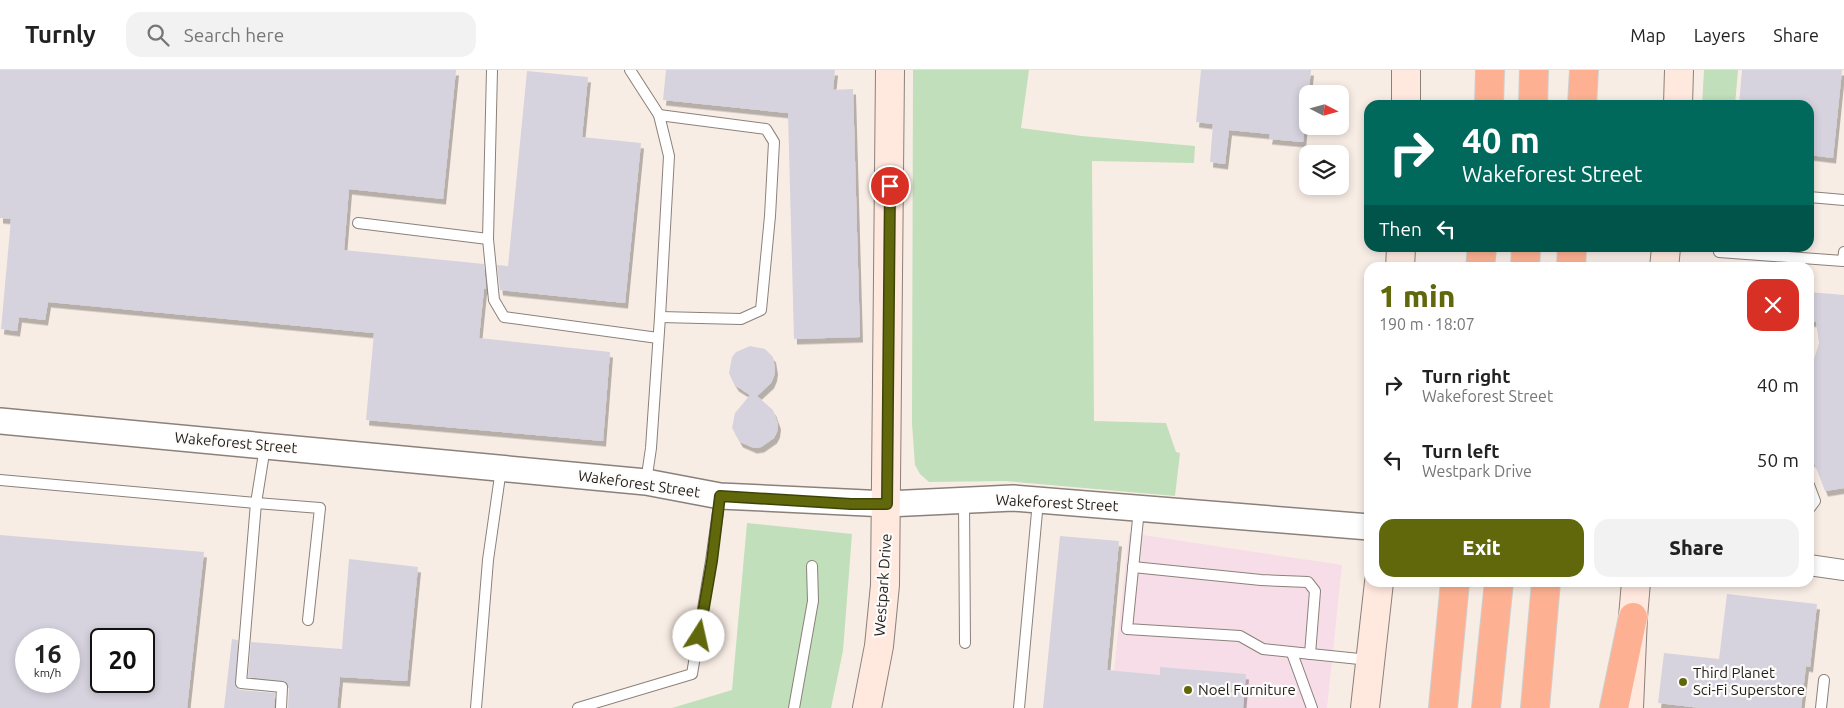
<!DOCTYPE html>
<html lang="en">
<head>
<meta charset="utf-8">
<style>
  body { margin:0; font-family:Ubuntu,sans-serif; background:#f2f2f2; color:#222; height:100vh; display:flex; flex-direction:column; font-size:19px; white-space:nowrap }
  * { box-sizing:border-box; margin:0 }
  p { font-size:16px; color:#767676 }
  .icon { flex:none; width:28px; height:28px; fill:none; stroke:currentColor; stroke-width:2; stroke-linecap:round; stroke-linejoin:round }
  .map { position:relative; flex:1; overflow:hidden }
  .sheet { position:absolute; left:1364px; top:192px; width:450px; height:325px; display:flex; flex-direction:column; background:#fff; border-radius:15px; box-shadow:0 2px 8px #0003 }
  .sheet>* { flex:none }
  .guide { position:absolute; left:1364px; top:30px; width:450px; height:152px; border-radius:15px; box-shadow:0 2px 8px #0003; background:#00695c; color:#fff; overflow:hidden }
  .needle { width:32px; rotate:96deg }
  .fabs { position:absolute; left:1299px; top:15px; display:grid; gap:10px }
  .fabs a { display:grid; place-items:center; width:50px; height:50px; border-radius:10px; background:#fff; box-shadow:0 2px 8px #0003; font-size:25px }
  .speed { position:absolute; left:15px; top:558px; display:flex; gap:10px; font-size:25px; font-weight:700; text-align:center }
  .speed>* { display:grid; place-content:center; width:65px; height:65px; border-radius:50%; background:#fff; box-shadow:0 2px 8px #0003; line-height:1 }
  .speed small { font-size:12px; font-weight:400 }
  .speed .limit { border:2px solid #111; border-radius:8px; background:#fff; color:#111 }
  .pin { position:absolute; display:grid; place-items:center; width:42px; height:42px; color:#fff; margin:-21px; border:2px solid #fff; border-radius:50%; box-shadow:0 1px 5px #0007 }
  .me { position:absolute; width:55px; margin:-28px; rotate:10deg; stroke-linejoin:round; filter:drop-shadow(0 0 4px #0008) }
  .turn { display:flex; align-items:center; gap:18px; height:105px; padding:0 15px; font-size:22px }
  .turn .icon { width:65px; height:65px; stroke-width:2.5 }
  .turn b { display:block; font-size:35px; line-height:42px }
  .then { display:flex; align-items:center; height:48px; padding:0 15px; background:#0003; gap:10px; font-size:19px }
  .round { display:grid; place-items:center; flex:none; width:52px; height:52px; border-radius:15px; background:#f2f2f2 }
  .overview { display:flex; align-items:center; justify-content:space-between; height:85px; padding:0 15px }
  h1 { font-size:30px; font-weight:800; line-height:38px; color:#60680b }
  .action { display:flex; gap:10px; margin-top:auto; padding:10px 15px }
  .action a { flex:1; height:58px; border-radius:15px; background:#60680b; color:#fff; font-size:20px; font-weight:800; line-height:58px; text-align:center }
  .action a+a { background:#f2f2f2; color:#222 }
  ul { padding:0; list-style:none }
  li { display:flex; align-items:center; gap:15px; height:75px; padding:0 15px }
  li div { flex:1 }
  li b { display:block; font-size:19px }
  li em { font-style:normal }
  header { display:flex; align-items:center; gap:30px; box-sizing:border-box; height:70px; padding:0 25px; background:#fff; border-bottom:1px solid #e0e0e0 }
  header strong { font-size:24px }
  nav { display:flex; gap:28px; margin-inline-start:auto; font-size:18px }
  .search { width:350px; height:45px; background:#f2f2f2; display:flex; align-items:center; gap:12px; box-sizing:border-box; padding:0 18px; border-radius:15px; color:#767676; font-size:19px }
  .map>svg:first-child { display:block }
  .commercial { fill:#f6dde8 }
  .green { fill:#c1dfba }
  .building { fill:#d6d3df; fill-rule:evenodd; filter:url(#shadow) }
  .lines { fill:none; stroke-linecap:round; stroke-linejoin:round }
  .service-casing { stroke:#8b817a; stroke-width:12 }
  .minor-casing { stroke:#8b817a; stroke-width:22 }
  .tertiary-casing { stroke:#8b817a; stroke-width:28 }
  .secondary-casing { stroke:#8b817a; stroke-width:30 }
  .motorway-casing { stroke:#cfcecd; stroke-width:30 }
  .service { stroke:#fff; stroke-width:10 }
  .minor { stroke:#fff; stroke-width:20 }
  .tertiary { stroke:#fff; stroke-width:25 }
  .secondary { stroke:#ffe8de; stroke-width:28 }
  .motorway { stroke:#feb192; stroke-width:28 }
  .route-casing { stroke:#3e4407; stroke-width:12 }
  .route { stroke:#60680b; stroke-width:9 }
  .poi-dot { fill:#60680b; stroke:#fefcfa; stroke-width:2 }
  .labels { text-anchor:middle; stroke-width:4.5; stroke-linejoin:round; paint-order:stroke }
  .street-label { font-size:15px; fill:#231f1c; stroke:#fefcfa }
  .poi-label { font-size:15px; fill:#231f1c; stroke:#fefcfa; text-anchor:start }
</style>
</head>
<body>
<header>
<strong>Turnly</strong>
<div class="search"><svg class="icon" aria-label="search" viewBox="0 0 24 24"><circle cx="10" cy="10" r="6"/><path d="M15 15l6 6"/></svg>Search here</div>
<nav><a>Map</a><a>Layers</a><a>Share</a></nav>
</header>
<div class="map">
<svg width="1844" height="638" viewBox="0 0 1844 638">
  <defs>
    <filter id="shadow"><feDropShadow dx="3" dy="5.5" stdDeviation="0" flood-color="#0004"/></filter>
  </defs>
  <rect width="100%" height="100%" fill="#f8ede5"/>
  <polygon class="commercial" points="1129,463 1342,495 1327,638 1110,638"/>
  <g class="green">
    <polygon points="913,0 1029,0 1021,58 1082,66 1195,76 1194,93 1092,91 1094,351 1166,353 1176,382 1180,383 1175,426 1006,411 929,412 920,404 915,395 912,354"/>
    <polygon points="1704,0 1738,0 1735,35 1702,35"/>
    <polygon points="747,453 852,464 843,581 831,638 672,638 732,620"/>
  </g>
  <g class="building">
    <polygon points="0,0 456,0 443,129 349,119 344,180 484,194 486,219 484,219 479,268 610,282 603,371 366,350 374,263 48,232 45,250 19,247 17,261 1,259 11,149 0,148"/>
    <polygon points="666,0 835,0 833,20 853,19 860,267 794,269 788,43 663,30"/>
    <polygon points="1201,0 1311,0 1303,72 1269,69 1270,64 1229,60 1225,94 1210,92 1213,54 1196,52"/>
    <polygon points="1742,0 1842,0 1833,88 1809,85 1809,35 1739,35"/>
    <polygon points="527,1 588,7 582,67 641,73 625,233 500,220 497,195 508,196"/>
    <polygon points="1809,222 1844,225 1844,418 1825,421 1815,395 1809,388 1809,298 1812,296 1819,273 1816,252 1809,251"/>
    <polygon points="750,276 765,279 773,287 775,299 774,306 771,313 757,326 773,340 778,354 777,362 774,368 761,377 754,378 740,372 732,358 735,343 750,325 736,316 732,310 729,303 732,287 736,282"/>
    <path d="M0 465 204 482 187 638H0ZM26 569H69V611H26ZM101 569H144V611H101Z"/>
    <polygon points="1060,466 1119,471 1107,600 1160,605 1160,597 1246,604 1243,638 1043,638"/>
    <polygon points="349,489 418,497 407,611 340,607 337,638 288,638 289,617 286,612 248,607 251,572 342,579"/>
    <polygon points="1727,524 1817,534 1810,597 1806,596 1801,638 1701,638 1658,633 1664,583 1719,589"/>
    <polygon points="232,569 238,570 235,616 240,620 275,623 274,638 224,638"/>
  </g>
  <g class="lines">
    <g class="service-casing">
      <g id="service">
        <polyline points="492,0 488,169 494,230 504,247 658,268"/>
        <polyline points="630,0 659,45 669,86 660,247 651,378 646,412"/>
        <polyline points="659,45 766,59 774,72 770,146 761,240 741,249 660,247"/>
        <polyline points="1809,127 1844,130"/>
        <polyline points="358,153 488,169"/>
        <polyline points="1720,178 1719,182 1843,191 1844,182"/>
        <polyline points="0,410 256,433 265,377"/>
        <polyline points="1809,415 1815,431 1809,439"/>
        <polyline points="964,431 965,573"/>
        <polyline points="1139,439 1127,559 1240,566 1263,579 1369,590"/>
        <polyline points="1133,497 1261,510 1308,512 1315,521 1310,584"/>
        <polyline points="1292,583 1312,638"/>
        <polyline points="281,638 282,617 241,613 256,433 320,438 308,550"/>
        <polyline points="476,638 488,490 501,399"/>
        <polyline points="578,638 692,604 711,491 720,427"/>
        <polyline points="794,638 813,531 812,496"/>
        <polyline points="1019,638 1038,431"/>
        <polyline points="1821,638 1824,610"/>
      </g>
    </g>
    <g class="minor-casing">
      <polyline id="minor" points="1809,495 1844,500"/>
    </g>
    <g class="tertiary-casing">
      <polyline id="tertiary" points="0,351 646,412 720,426 887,434 1013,428 1369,457"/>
    </g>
    <g class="secondary-casing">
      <g id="secondary">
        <polyline points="1406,35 1406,0"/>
        <polyline points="1678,35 1679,0"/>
        <polyline points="1400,198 1401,178"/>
        <polyline points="1664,198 1666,178"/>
        <polyline points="867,638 879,576 885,515 890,0"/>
        <polyline points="1365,638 1379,512"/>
        <polyline points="1629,638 1633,547 1636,512"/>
      </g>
    </g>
    <g class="motorway-casing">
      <g id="motorway">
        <polyline points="1489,35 1490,0"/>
        <polyline points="1533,35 1534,0"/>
        <polyline points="1582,35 1584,0"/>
        <polyline points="1480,198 1482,178"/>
        <polyline points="1525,198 1526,178"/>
        <polyline points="1571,198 1572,178"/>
        <polyline points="1443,638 1455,512"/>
        <polyline points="1486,638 1499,512"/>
        <polyline points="1535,638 1546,512"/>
        <polyline points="1614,638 1633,547"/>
      </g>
    </g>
    <use href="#service" class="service"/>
    <use href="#minor" class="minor"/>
    <use href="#tertiary" class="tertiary"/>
    <use href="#secondary" class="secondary"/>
    <use href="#motorway" class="motorway"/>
  </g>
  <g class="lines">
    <g class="route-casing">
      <polyline id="route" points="699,566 712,491 720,426 851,434 887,434 890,116"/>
    </g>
    <use href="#route" class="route"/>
  </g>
  <g class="poi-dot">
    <circle cx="1683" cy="612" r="5"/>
    <circle cx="1188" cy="620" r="5"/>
  </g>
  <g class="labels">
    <g class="street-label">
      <text transform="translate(236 373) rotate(5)" y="5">Wakeforest Street</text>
      <text transform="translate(639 414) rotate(8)" y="5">Wakeforest Street</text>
      <text transform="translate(1057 433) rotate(3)" y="5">Wakeforest Street</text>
      <text transform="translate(883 515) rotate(-86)" y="5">Westpark Drive</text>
    </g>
    <g class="poi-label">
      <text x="1693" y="608">Third Planet<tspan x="1693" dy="17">Sci-Fi Superstore</tspan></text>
      <text x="1198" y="625">Noel Furniture</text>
    </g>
  </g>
</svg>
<div class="fabs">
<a><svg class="needle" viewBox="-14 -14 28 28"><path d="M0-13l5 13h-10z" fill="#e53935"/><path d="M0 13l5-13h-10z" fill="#767676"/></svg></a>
<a><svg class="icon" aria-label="layers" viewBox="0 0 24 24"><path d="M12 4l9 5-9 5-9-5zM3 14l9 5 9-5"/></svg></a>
</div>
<div class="speed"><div>16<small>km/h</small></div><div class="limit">20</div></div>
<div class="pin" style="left:890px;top:116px;background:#d93025"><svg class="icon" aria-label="arrive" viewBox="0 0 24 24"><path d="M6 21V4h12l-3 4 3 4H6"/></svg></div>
<svg class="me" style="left:699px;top:566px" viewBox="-20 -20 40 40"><circle r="19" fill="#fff"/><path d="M0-13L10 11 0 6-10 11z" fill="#60680b"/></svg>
<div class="guide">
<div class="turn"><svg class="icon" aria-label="right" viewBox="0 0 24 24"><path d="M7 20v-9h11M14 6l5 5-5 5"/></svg><div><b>40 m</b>Wakeforest Street</div></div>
<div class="then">Then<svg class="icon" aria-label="left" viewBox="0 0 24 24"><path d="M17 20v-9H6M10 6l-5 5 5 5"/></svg></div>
</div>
<section class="sheet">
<div class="overview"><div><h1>1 min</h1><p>190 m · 18:07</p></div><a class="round" style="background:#d93025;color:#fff"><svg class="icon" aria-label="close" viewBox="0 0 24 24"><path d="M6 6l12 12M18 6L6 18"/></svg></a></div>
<ul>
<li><svg class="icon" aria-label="right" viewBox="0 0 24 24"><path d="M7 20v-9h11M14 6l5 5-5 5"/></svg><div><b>Turn right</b><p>Wakeforest Street</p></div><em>40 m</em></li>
<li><svg class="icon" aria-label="left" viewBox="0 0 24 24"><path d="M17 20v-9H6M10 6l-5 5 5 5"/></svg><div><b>Turn left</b><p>Westpark Drive</p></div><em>50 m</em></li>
</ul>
<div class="action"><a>Exit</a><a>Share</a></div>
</section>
</div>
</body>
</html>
